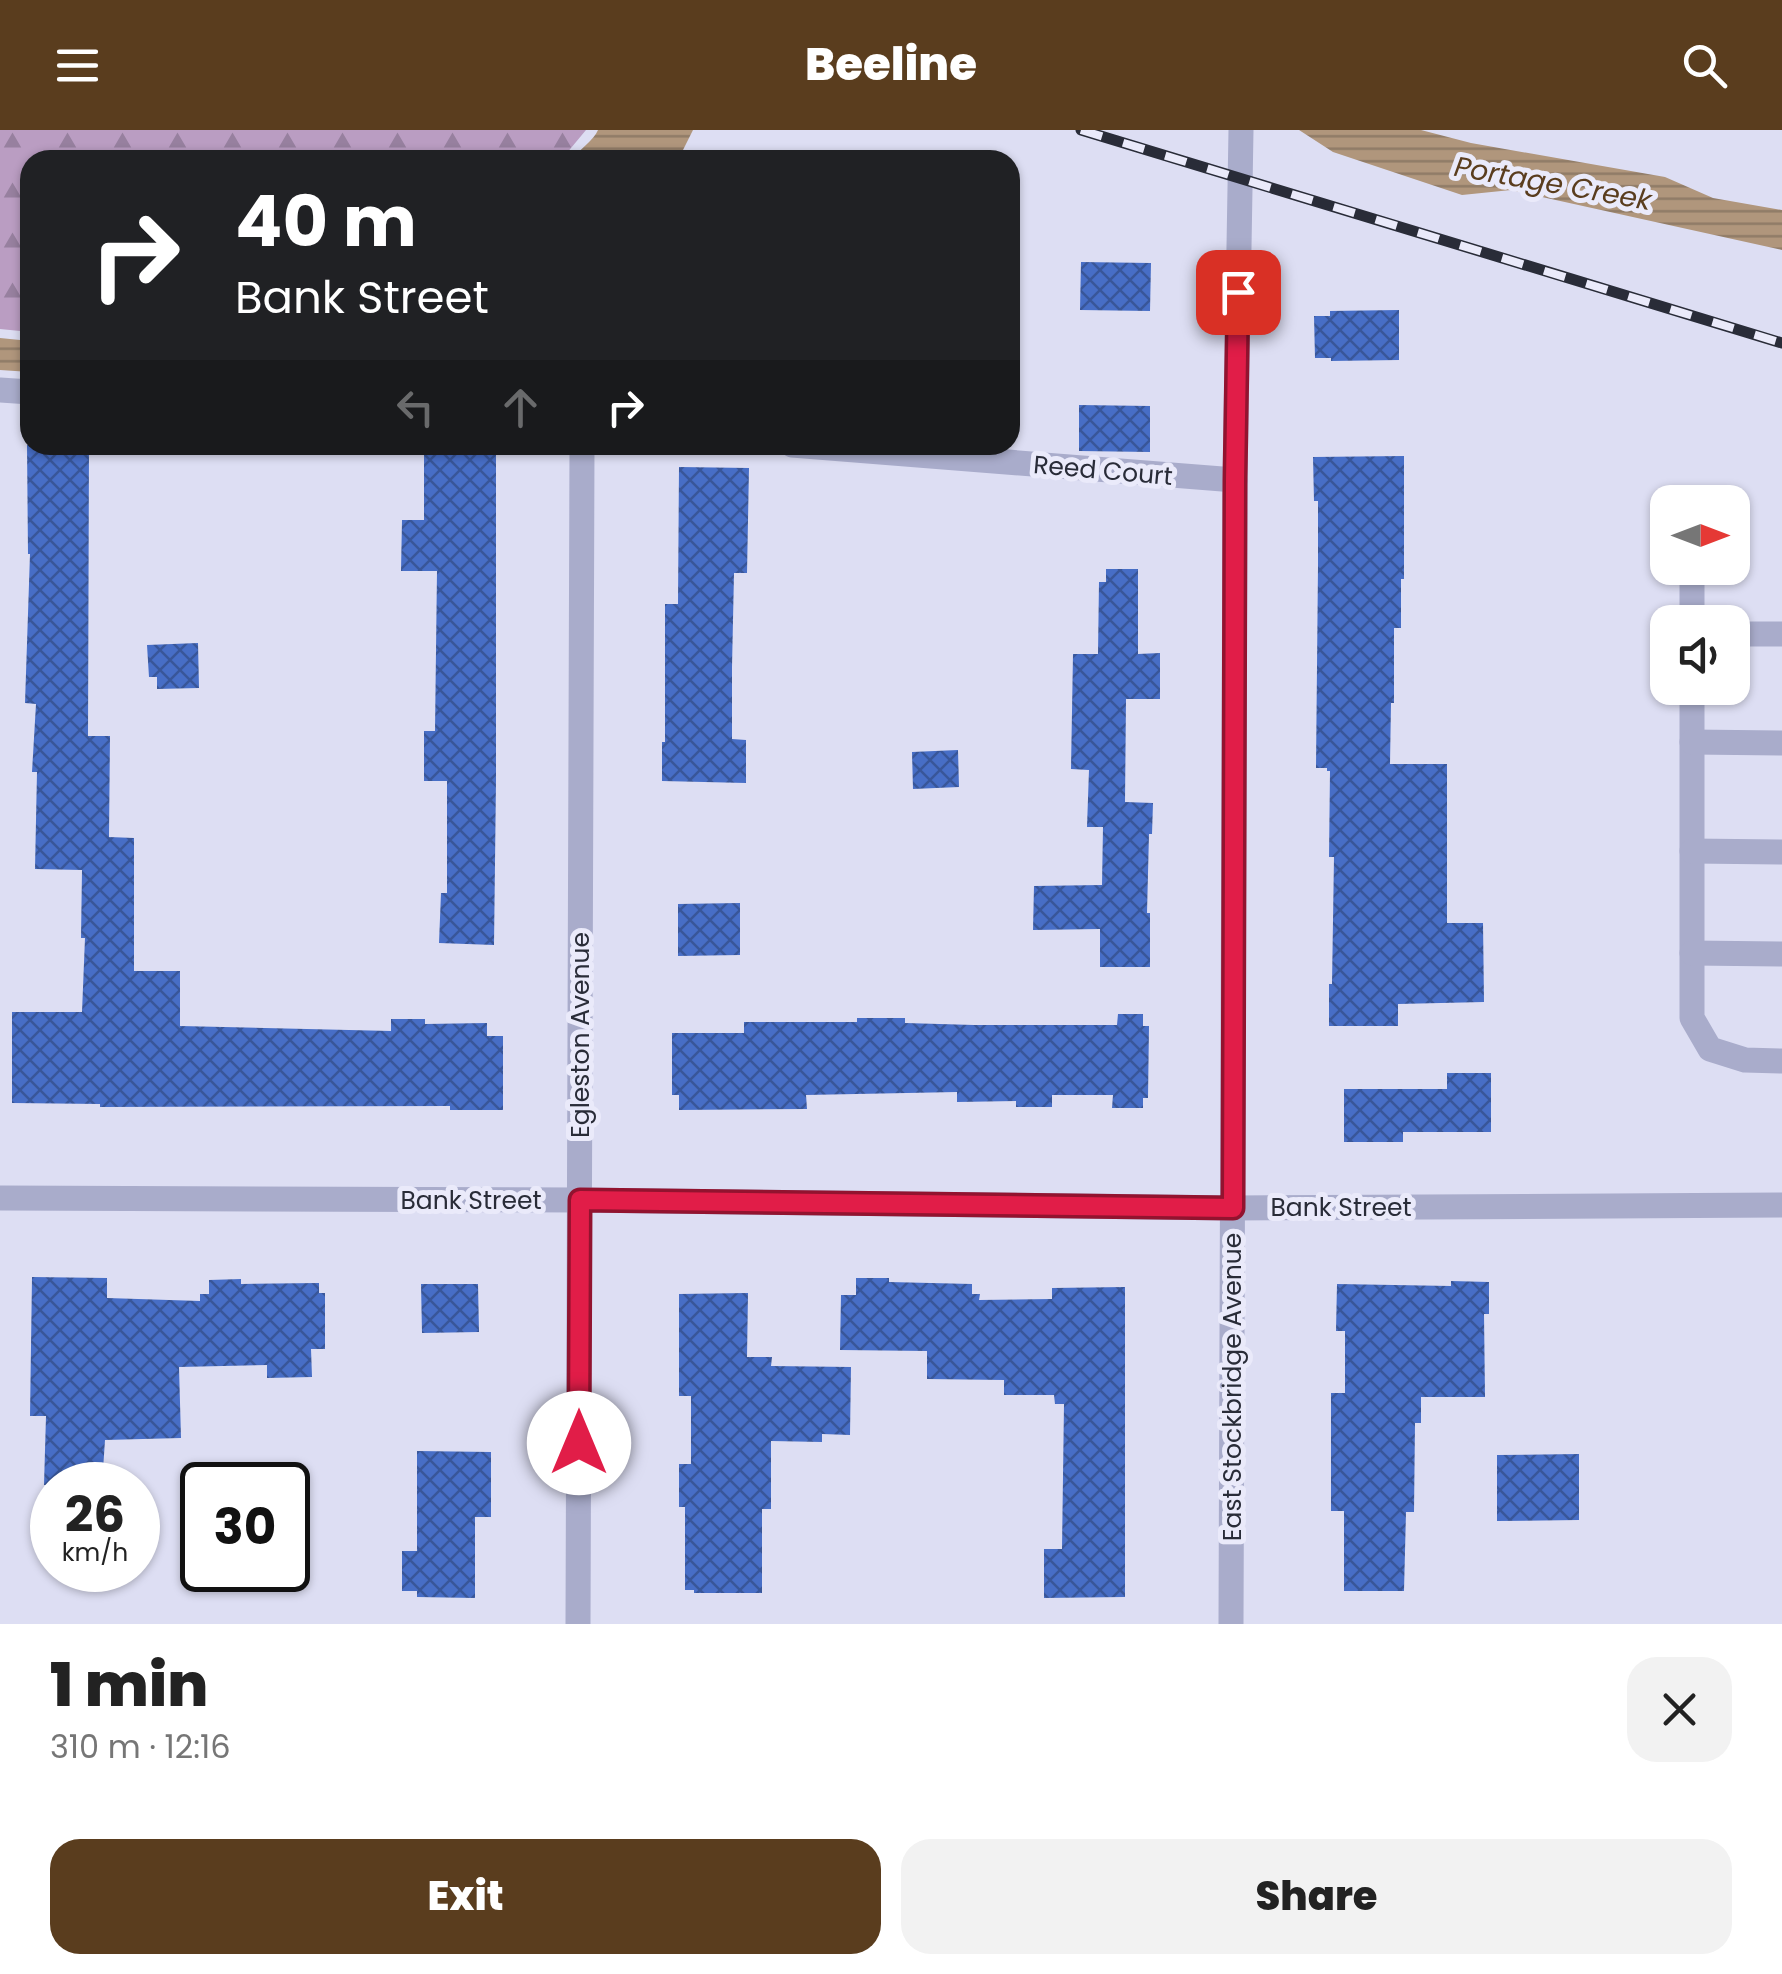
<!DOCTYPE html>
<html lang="en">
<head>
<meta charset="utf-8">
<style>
  body { margin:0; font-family:Poppins,sans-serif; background:#f2f2f2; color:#222; height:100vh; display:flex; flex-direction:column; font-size:38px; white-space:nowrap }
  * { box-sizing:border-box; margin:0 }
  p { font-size:32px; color:#767676 }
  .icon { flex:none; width:55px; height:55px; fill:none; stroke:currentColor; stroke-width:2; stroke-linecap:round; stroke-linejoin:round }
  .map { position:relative; height:1494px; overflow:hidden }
  .details { display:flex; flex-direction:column; background:#fff; flex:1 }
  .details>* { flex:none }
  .guide { position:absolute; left:20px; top:20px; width:1000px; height:305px; border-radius:30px; box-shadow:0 2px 8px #0004; background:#202124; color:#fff; overflow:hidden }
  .needle { width:65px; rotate:90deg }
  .buttons { position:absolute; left:1650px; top:355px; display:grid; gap:20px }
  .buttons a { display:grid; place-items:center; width:100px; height:100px; border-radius:20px; background:#fff; box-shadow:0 2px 8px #0004; font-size:50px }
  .speed { position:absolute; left:30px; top:1332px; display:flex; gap:20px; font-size:50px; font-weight:700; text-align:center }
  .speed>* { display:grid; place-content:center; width:130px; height:130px; border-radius:50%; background:#fff; box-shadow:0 2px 8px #0004; line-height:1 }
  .speed small { font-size:25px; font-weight:400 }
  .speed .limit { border:5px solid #111; border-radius:15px; background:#fff; color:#111 }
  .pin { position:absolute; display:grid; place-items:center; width:85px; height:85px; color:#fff; margin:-42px; border-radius:20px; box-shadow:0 5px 15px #0006 }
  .me { position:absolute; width:110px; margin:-55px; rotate:0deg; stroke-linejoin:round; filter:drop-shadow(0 0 8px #0008) }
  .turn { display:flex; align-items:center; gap:35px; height:210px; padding:0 50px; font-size:45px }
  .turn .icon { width:130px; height:130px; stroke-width:2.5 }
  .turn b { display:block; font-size:70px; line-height:85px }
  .lanes { display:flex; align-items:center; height:95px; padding:0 50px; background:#0003; justify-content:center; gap:50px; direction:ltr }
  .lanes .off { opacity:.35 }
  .round { display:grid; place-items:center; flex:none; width:105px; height:105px; border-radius:30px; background:#f2f2f2 }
  .summary { display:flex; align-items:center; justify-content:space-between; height:170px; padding:0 50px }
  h1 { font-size:60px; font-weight:800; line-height:75px }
  .primary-button { display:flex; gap:20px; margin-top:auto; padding:20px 50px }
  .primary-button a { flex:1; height:115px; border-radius:30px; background:#5a3d1e; color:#fff; font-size:40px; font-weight:800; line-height:115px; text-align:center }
  .primary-button a+a { background:#f2f2f2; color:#222 }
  header { display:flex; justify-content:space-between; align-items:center; height:130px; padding:0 50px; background:#5a3d1e; color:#fff; font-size:45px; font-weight:800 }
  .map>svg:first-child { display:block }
  .forest { fill:url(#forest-firs) }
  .water { fill:url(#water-rules) }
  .building { fill:url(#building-cross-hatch) }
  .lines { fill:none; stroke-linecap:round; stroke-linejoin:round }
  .minor { stroke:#a9accb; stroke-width:25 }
  .rail-casing { stroke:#292c38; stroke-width:11 }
  .rail { stroke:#eaeafa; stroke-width:8; stroke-dasharray:22; stroke-linecap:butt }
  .route-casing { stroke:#92132f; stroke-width:25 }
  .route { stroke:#e11d48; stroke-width:18 }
  .labels { text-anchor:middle; stroke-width:10; stroke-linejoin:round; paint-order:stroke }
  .street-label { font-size:25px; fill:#292c38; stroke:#eaeafa }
  .water-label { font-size:28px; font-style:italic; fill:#5a3d1e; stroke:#eaeafa }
</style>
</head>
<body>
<header><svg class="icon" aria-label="menu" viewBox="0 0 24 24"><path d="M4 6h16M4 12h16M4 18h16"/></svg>Beeline<svg class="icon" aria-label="search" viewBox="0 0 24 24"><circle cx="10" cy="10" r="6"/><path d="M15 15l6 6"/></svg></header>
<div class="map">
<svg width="1782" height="1494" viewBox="0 0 1782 1494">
  <defs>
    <pattern id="forest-firs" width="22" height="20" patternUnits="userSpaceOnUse" patternTransform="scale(2.5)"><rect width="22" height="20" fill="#ba9dc2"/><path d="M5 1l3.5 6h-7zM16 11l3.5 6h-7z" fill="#97809f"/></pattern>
    <pattern id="water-rules" width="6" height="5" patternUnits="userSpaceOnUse" patternTransform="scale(2.5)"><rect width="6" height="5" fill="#b0967c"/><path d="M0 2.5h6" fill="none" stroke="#8f7b67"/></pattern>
    <pattern id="building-cross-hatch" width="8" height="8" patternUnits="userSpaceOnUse" patternTransform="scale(2.5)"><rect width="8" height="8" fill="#476ec6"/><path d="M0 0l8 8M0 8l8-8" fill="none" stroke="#385699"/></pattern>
  </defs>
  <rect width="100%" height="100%" fill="#dddef3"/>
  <polygon class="forest" points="0,0 586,0 561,30 30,30 30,202 0,199"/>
  <g class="water">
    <path d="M598 0H693L683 20 672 30H571C579 20 594 10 598 0Z"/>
    <polygon points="1299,0 1421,0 1471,13 1665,47 1713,68 1782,80 1782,120 1511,60 1462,65 1333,22"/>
    <polygon points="0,208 30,211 30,242 0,240"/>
  </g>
  <g class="building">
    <polygon points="1081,132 1151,133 1150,181 1080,180"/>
    <polygon points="1399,180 1399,230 1331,231 1331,228 1315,228 1314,186 1330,186 1330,181"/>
    <polygon points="1079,275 1150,276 1150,322 1079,321"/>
    <polygon points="27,315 89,315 88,606 110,606 109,707 134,708 134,841 180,841 180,896 391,901 391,889 425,889 425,894 487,893 487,906 503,906 503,980 450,980 450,976 100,977 100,974 12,973 12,882 82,882 85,808 81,808 82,740 35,739 37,642 32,642 36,574 25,573 30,424 28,424"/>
    <polygon points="424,321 496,321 496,650 494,815 439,813 441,763 447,763 447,651 424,651 424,601 435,601 437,441 401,441 402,390 424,390"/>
    <polygon points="1404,326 1404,449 1401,449 1401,498 1394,498 1394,573 1391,573 1390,634 1447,634 1447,793 1483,793 1484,872 1398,874 1398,896 1329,896 1329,854 1332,854 1334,727 1329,727 1330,641 1327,641 1327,638 1316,638 1318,436 1318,371 1314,371 1313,327"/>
    <polygon points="679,337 749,338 747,443 734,443 732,537 732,609 746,610 746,653 662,651 662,612 665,612 665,474 678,474"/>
    <polygon points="1106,439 1138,439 1138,524 1160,523 1160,569 1126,569 1125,672 1153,673 1152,704 1149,704 1147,783 1150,783 1150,837 1100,837 1100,799 1033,800 1034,756 1102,755 1103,697 1087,697 1089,640 1071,639 1073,524 1098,524 1099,452 1106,452"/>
    <polygon points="198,513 199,558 157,559 157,547 149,547 147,515"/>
    <polygon points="958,620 959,657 913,659 912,622"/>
    <polygon points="740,773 740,825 678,826 678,774"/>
    <polygon points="1118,884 1143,884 1143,896 1149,896 1148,968 1143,968 1143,978 1112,978 1113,965 1052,965 1052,977 1016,977 1016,971 957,972 957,962 806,965 807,979 679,980 679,965 672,965 672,903 744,903 744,892 857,892 857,888 905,888 905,893 974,895 1117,895"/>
    <polygon points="1447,943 1491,943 1491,1002 1403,1002 1403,1012 1344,1012 1344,959 1447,959"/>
    <polygon points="32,1147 107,1148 107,1168 200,1171 200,1164 209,1164 209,1150 241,1149 241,1154 319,1153 319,1163 325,1163 325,1219 311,1219 312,1247 267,1248 267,1235 179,1237 181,1308 105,1310 102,1355 44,1355 46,1286 30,1286"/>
    <polygon points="856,1148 889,1148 889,1152 972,1154 972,1164 980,1164 979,1170 1052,1169 1052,1158 1125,1157 1125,1467 1044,1468 1044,1419 1062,1419 1064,1274 1055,1274 1054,1265 1004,1265 1004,1250 927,1249 927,1221 840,1220 841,1165 856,1165"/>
    <polygon points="1451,1151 1489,1152 1489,1184 1484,1184 1485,1267 1421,1267 1421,1293 1415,1293 1414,1382 1406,1382 1404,1461 1344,1461 1344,1381 1331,1381 1331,1263 1345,1263 1345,1201 1336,1201 1337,1154 1451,1156"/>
    <polygon points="421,1154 478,1154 479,1202 422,1203"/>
    <polygon points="748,1163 747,1227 772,1227 771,1236 851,1237 850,1305 822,1304 822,1312 771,1311 771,1379 762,1379 762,1463 694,1463 694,1460 685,1460 685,1377 679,1377 679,1334 691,1334 691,1266 679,1266 679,1164"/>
    <polygon points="417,1321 491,1322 491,1387 475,1387 475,1468 417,1467 417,1461 402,1461 402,1421 417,1421"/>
    <polygon points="1579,1324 1579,1390 1497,1391 1497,1325"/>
  </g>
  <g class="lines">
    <g class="minor">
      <polyline points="0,260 30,262"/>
      <polyline points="792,315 1235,350"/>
      <polyline points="1692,438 1692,492"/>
      <polyline points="1732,504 1782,504"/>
      <polyline points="1692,558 1692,888 1710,919 1745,930 1782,931"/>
      <polyline points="1692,612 1782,613"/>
      <polyline points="1692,721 1782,722"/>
      <polyline points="1692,823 1782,824"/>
      <polyline points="0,1068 580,1070 1233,1078 1782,1075"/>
      <polyline points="578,1494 582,315"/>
      <polyline points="1231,1494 1235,350 1241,0"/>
    </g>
    <g class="rail-casing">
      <polyline id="rail" points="1081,0 1782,213"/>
    </g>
    <use href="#rail" class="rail"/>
  </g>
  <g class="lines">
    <g class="route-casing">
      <polyline id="route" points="579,1313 580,1070 1233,1078 1235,350 1238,162"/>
    </g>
    <use href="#route" class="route"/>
  </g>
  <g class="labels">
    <g class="street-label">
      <text transform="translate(1103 340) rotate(5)" y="9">Reed Court</text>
      <text transform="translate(580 905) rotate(-90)" y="9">Egleston Avenue</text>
      <text x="471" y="1079">Bank Street</text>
      <text x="1341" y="1086">Bank Street</text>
      <text transform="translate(1232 1257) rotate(-90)" y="9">East Stockbridge Avenue</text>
    </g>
    <g class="water-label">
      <text transform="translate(1553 53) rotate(10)" y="10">Portage Creek</text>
    </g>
  </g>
</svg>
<div class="buttons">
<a><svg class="needle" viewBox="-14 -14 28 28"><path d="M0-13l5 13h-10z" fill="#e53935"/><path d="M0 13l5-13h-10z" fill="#767676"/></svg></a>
<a><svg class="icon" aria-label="sound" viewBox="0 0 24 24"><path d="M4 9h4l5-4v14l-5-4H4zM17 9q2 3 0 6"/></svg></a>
</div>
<div class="speed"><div>26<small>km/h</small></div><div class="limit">30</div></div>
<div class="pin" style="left:1238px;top:162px;background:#d93025"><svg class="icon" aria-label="arrive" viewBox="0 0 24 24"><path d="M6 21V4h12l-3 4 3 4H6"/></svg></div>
<svg class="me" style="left:579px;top:1313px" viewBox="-20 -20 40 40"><circle r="19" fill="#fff"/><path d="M0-13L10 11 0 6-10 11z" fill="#e11d48"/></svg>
<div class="guide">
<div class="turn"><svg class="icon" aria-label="right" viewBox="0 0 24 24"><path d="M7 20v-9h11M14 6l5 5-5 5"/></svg><div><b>40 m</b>Bank Street</div></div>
<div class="lanes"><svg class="icon off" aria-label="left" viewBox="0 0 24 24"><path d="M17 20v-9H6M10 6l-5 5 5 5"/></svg><svg class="icon off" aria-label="ahead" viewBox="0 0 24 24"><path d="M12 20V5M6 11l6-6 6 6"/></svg><svg class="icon" aria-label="right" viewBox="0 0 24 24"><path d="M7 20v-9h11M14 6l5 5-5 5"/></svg></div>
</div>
</div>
<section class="details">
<div class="summary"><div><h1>1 min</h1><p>310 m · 12:16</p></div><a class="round"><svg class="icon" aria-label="close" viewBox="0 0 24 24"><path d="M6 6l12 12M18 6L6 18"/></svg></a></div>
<div class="primary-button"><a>Exit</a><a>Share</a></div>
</section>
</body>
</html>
